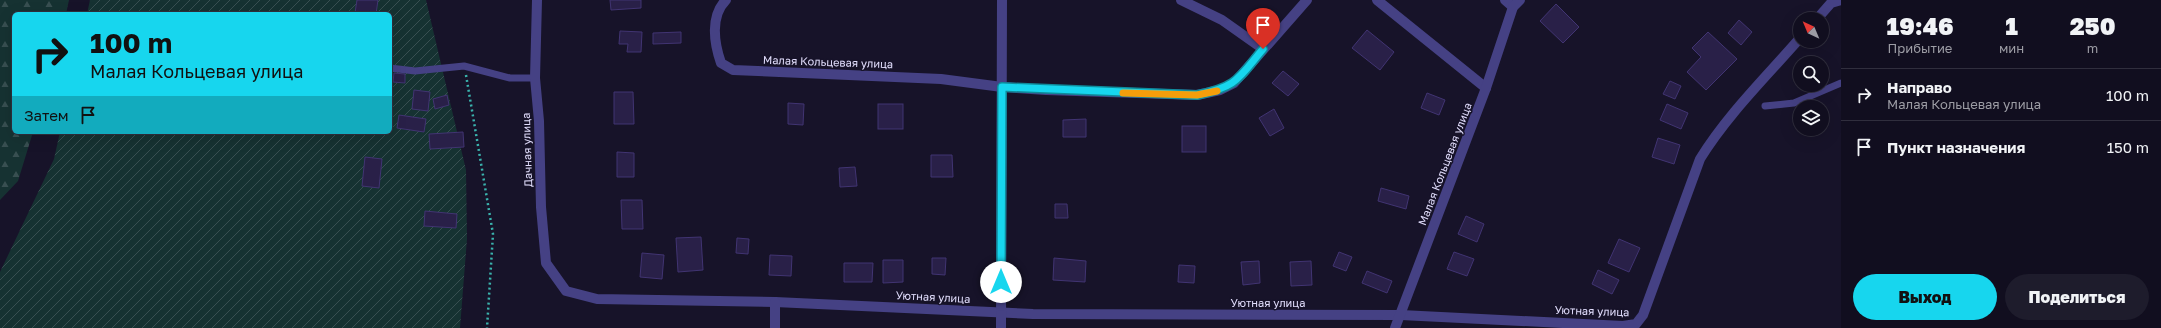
<!DOCTYPE html>
<html lang="ru">
<head>
<meta charset="utf-8">
<style>
  body { margin:0; font-family:"Golos Text",sans-serif; background:#1e1c2c; color:#f1f3f6; height:100vh; display:flex; flex-direction:column; font-size:15px; white-space:nowrap }
  * { box-sizing:border-box; margin:0 }
  p { font-size:13px; color:#9c9ca4 }
  .icon { flex:none; width:22px; height:22px; fill:none; stroke:currentColor; stroke-width:2; stroke-linecap:round; stroke-linejoin:round }
  .map { position:relative; flex:1; overflow:hidden }
  .sheet { display:flex; flex-direction:column; background:#110e1f; width:320px }
  .sheet>* { flex:none }
  .hud { position:absolute; left:12px; top:12px; width:380px; height:122px; border-radius:6px; box-shadow:0 4px 16px #0002,0 0 0 1px #302e3d; background:#17d6ee; color:#111; overflow:hidden }
  .needle { width:26px; rotate:316deg }
  .buttons { position:absolute; left:1793px; top:12px; display:grid; gap:8px }
  .buttons a { display:grid; place-items:center; width:36px; height:36px; border-radius:50%; background:#110e1f; box-shadow:0 4px 16px #0002,0 0 0 1px #302e3d; font-size:20px }
  .pin { position:absolute; display:grid; place-items:center; width:34px; height:34px; color:#fff; margin:-41px -17px; border-radius:50% 50% 50% 0; rotate:-45deg; box-shadow:0 0 4px #0007 }
  .pin .icon { rotate:45deg }
  .me { position:absolute; width:44px; margin:-22px; rotate:0deg; stroke-linejoin:round; filter:drop-shadow(0 0 3px #0008) }
  .turn { display:flex; align-items:center; gap:14px; height:84px; padding:0 12px; font-size:18px }
  .turn .icon { width:52px; height:52px; stroke-width:2.5 }
  .turn b { display:block; font-size:28px; line-height:34px }
  .then { display:flex; align-items:center; height:38px; padding:0 12px; background:#0003; gap:8px; font-size:15px }
  .eta { display:flex; justify-content:space-evenly; align-items:center; height:68px; text-align:center }
  .eta b { font-size:24px; font-weight:800; line-height:28px }
  .cta { display:flex; gap:8px; margin-top:auto; padding:8px 12px }
  .cta a { flex:1; height:46px; border-radius:24px; background:#17d6ee; color:#111; font-size:16px; font-weight:800; line-height:46px; text-align:center }
  .cta a+a { background:#1e1c2c; color:#f1f3f6 }
  ul { padding:0; list-style:none }
  li { display:flex; align-items:center; gap:12px; height:52px; padding:0 12px; border-top:1px solid #302e3d }
  li div { flex:1 }
  li b { display:block; font-size:15px }
  li em { font-style:normal }
  main { display:flex; flex:1; min-height:0 }
  .map>svg:first-child { display:block }
  .forest { fill:url(#forest-firs) }
  .garden { fill:url(#garden-furrows) }
  .building { fill:#292048; stroke:#413472 }
  .lines { fill:none; stroke-linecap:round; stroke-linejoin:round }
  .path { stroke:#3ab3ad; stroke-width:2.5; stroke-dasharray:2 3; stroke-linecap:butt }
  .service { stroke:#454184; stroke-width:7 }
  .minor { stroke:#454184; stroke-width:10 }
  .route-casing { stroke:#0f8b9b; stroke-width:10 }
  .route { stroke:#17d6ee; stroke-width:7 }
  .slow { stroke:#f59e0b; stroke-width:7 }
  .labels { text-anchor:middle; stroke-width:3; stroke-linejoin:round; paint-order:stroke }
  .street-label { font-size:11px; fill:#e1ddfc; stroke:#171329 }
</style>
</head>
<body>
<main>
<div class="map">
<svg width="1841" height="328" viewBox="0 0 1841 328">
  <defs>
    <pattern id="forest-firs" width="22" height="20" patternUnits="userSpaceOnUse"><rect width="22" height="20" fill="#163232"/><path d="M5 1l3.5 6h-7zM16 11l3.5 6h-7z" fill="#384f51"/></pattern>
    <pattern id="garden-furrows" width="10" height="10" patternUnits="userSpaceOnUse"><rect width="10" height="10" fill="#163232"/><path d="M-1 1l2-2M0 10L10 0M9 11l2-2" fill="none" stroke="#384f51"/></pattern>
  </defs>
  <rect width="100%" height="100%" fill="#171329"/>
  <polygon class="forest" points="0,0 69,0 66,14 14,14 14,132 33,132 18,181 0,200"/>
  <polygon class="garden" points="90,0 426,0 466,170 467,239 460,328 0,328 0,272 54,159 60,132 390,132 390,14 87,14"/>
  <g class="building">
    <polygon points="357,0 378,0 376,14 355,13"/>
    <polygon points="610,0 641,0 641,8 611,10"/>
    <polygon points="1556,4 1579,27 1563,43 1540,21"/>
    <polygon points="1739,20 1752,32 1741,45 1728,33"/>
    <polygon points="1367,30 1394,52 1380,70 1352,48"/>
    <polygon points="620,31 642,32 641,52 627,52 628,44 619,44"/>
    <polygon points="681,32 681,43 653,44 653,33"/>
    <polygon points="1708,32 1737,59 1706,90 1687,72 1701,57 1692,48"/>
    <polygon points="1283,71 1299,84 1288,96 1272,83"/>
    <polygon points="394,73 405,74 405,83 393,82"/>
    <polygon points="1670,81 1681,86 1675,99 1663,94"/>
    <polygon points="414,90 430,92 428,111 412,109"/>
    <polygon points="614,92 633,92 634,124 614,124"/>
    <polygon points="1427,93 1445,100 1439,115 1421,108"/>
    <polygon points="447,95 449,105 435,109 433,99"/>
    <polygon points="788,103 804,104 803,125 788,124"/>
    <rect x="878" y="104" width="25" height="25"/>
    <polygon points="1667,104 1688,113 1681,129 1660,120"/>
    <polygon points="1274,109 1284,128 1270,136 1259,118"/>
    <polygon points="399,115 426,119 424,132 397,128"/>
    <polygon points="1086,119 1086,137 1063,137 1063,120"/>
    <rect x="1182" y="126" width="24" height="26"/>
    <polygon points="463,132 464,147 430,149 429,134"/>
    <polygon points="1658,138 1680,145 1674,164 1652,157"/>
    <polygon points="617,152 634,153 634,177 617,177"/>
    <polygon points="931,155 952,155 953,177 931,177"/>
    <polygon points="365,157 382,159 379,188 362,186"/>
    <polygon points="855,167 857,186 840,187 839,168"/>
    <polygon points="1381,188 1409,196 1406,209 1378,201"/>
    <polygon points="621,200 642,200 643,229 622,229"/>
    <polygon points="1055,204 1067,204 1068,218 1055,218"/>
    <polygon points="425,211 457,214 456,228 424,226"/>
    <polygon points="1466,216 1484,224 1477,242 1458,234"/>
    <polygon points="701,237 703,270 678,272 676,238"/>
    <polygon points="737,238 749,239 748,254 736,253"/>
    <polygon points="1619,239 1640,248 1629,272 1608,263"/>
    <polygon points="1339,252 1352,257 1346,271 1333,266"/>
    <polygon points="1454,252 1474,259 1467,276 1447,269"/>
    <polygon points="642,253 664,255 662,279 640,277"/>
    <polygon points="770,255 792,256 791,276 769,275"/>
    <polygon points="932,258 946,258 945,275 932,274"/>
    <polygon points="1054,258 1086,261 1085,282 1053,280"/>
    <polygon points="883,260 903,260 903,282 883,283"/>
    <polygon points="1259,261 1260,283 1243,285 1241,262"/>
    <polygon points="1311,261 1312,285 1291,286 1290,262"/>
    <polygon points="844,263 873,263 872,282 844,282"/>
    <polygon points="1179,265 1195,266 1194,283 1178,282"/>
    <polygon points="1598,270 1619,280 1612,294 1592,284"/>
    <polygon points="1367,271 1392,281 1387,293 1362,283"/>
  </g>
  <g class="lines">
    <polyline class="path" points="466,75 493,234 487,328"/>
    <g class="service">
      <polyline points="390,68 415,71 464,66 510,78 535,78"/>
      <polyline points="1765,106 1794,103 1841,83"/>
    </g>
    <g class="minor">
      <path d="M537 0 535 78 539 121 541 207 546 263 566 291 597 299 775 302 1033 314 1401 315 1623 326 1636 324 1643 315 1700 159C1727 115 1766 77 1800 38"/>
      <path d="M726 0C710 16 714 43 721 63L733 70 941 79 1002 87 1046 90 1197 95 1220 90 1234 83 1307 0"/>
      <polyline points="1181,0 1222,20 1263,49"/>
      <polyline points="1377,0 1486,88"/>
      <polyline points="1505,0 1513,7"/>
      <polyline points="1817,19 1831,3 1841,0"/>
      <polyline points="775,328 775,302"/>
      <polyline points="1001,328 1002,0"/>
      <polyline points="1395,328 1486,88 1513,7 1520,0"/>
    </g>
  </g>
  <g class="lines">
    <g class="route-casing">
      <path id="route" d="M1001 282 1002 87 1197 95C1237 87 1238 79 1263 49"/>
    </g>
    <use href="#route" class="route"/>
    <polyline class="slow" points="1123,93 1197,95 1217,91"/>
  </g>
  <g class="labels">
    <g class="street-label">
      <text transform="translate(828 62) rotate(2)" y="4">Малая Кольцевая улица</text>
      <text transform="translate(527 150) rotate(-92)" y="4">Дачная улица</text>
      <text transform="translate(1445 164) rotate(-69)" y="4">Малая Кольцевая улица</text>
      <text transform="translate(933 297) rotate(3)" y="4">Уютная улица</text>
      <text x="1268" y="307">Уютная улица</text>
      <text transform="translate(1592 311) rotate(2)" y="4">Уютная улица</text>
    </g>
  </g>
</svg>
<div class="buttons">
<a><svg class="needle" viewBox="-14 -14 28 28"><path d="M0-13l5 13h-10z" fill="#e53935"/><path d="M0 13l5-13h-10z" fill="#9c9ca4"/></svg></a>
<a><svg class="icon" aria-label="search" viewBox="0 0 24 24"><circle cx="10" cy="10" r="6"/><path d="M15 15l6 6"/></svg></a>
<a><svg class="icon" aria-label="layers" viewBox="0 0 24 24"><path d="M12 4l9 5-9 5-9-5zM3 14l9 5 9-5"/></svg></a>
</div>
<div class="pin" style="left:1263px;top:49px;background:#d93025"><svg class="icon" aria-label="arrive" viewBox="0 0 24 24"><path d="M6 21V4h12l-3 4 3 4H6"/></svg></div>
<svg class="me" style="left:1001px;top:282px" viewBox="-20 -20 40 40"><circle r="19" fill="#fff"/><path d="M0-13L10 11 0 6-10 11z" fill="#17d6ee"/></svg>
<div class="hud">
<div class="turn"><svg class="icon" aria-label="right" viewBox="0 0 24 24"><path d="M7 20v-9h11M14 6l5 5-5 5"/></svg><div><b>100 m</b>Малая Кольцевая улица</div></div>
<div class="then">Затем<svg class="icon" aria-label="arrive" viewBox="0 0 24 24"><path d="M6 21V4h12l-3 4 3 4H6"/></svg></div>
</div>
</div>
<section class="sheet">
<div class="eta">
<div><b>19:46</b><p>Прибытие</p></div>
<div><b>1</b><p>мин</p></div>
<div><b>250</b><p>m</p></div>
</div>
<ul>
<li><svg class="icon" aria-label="right" viewBox="0 0 24 24"><path d="M7 20v-9h11M14 6l5 5-5 5"/></svg><div><b>Направо</b><p>Малая Кольцевая улица</p></div><em>100 m</em></li>
<li><svg class="icon" aria-label="arrive" viewBox="0 0 24 24"><path d="M6 21V4h12l-3 4 3 4H6"/></svg><div><b>Пункт назначения</b></div><em>150 m</em></li>
</ul>
<div class="cta"><a>Выход</a><a>Поделиться</a></div>
</section>
</main>
</body>
</html>
